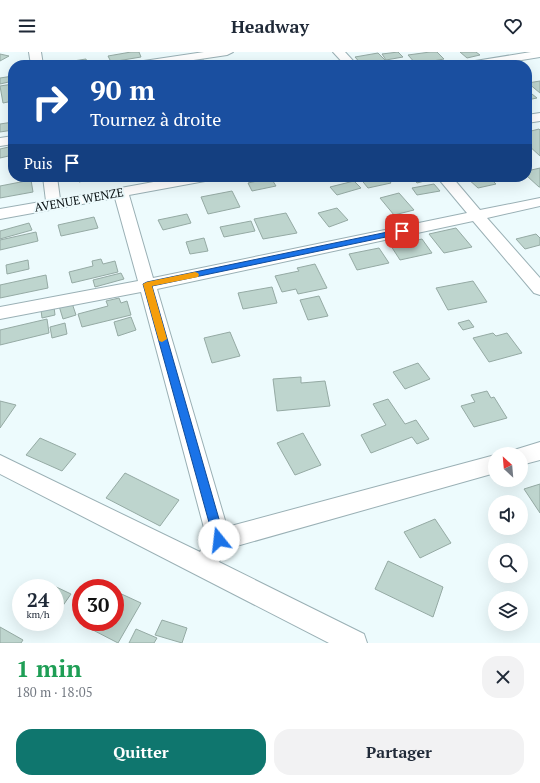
<!DOCTYPE html>
<html lang="fr">
<head>
<meta charset="utf-8">
<style>
  body { margin:0; font-family:"PT Serif",serif; background:#f2f2f3; color:#1f2937; height:100vh; display:flex; flex-direction:column; font-size:15px; white-space:nowrap }
  * { box-sizing:border-box; margin:0 }
  p { font-size:13px; color:#747a83 }
  .icon { flex:none; width:22px; height:22px; fill:none; stroke:currentColor; stroke-width:2; stroke-linecap:round; stroke-linejoin:round }
  .map { position:relative; height:591px; overflow:hidden }
  .sheet { display:flex; flex-direction:column; background:#fff; flex:1 }
  .sheet>* { flex:none }
  .guide { position:absolute; left:8px; top:8px; width:524px; height:122px; border-radius:16px; box-shadow:0 4px 16px #0002; background:#1a4fa0; color:#fff; overflow:hidden }
  .needle { width:26px; rotate:334deg }
  .buttons { position:absolute; left:488px; top:395px; display:grid; gap:8px }
  .buttons a { display:grid; place-items:center; width:40px; height:40px; border-radius:50%; background:#fff; box-shadow:0 4px 16px #0002; font-size:20px }
  .speed { position:absolute; left:12px; top:527px; display:flex; gap:8px; font-size:20px; font-weight:700; text-align:center }
  .speed>* { display:grid; place-content:center; width:52px; height:52px; border-radius:50%; background:#fff; box-shadow:0 4px 16px #0002; line-height:1 }
  .speed small { font-size:10px; font-weight:400 }
  .speed .limit { border:6px solid #d22; background:#fff; color:#111 }
  .pin { position:absolute; display:grid; place-items:center; width:34px; height:34px; color:#fff; margin:-17px; border-radius:8px; box-shadow:0 2px 6px #0006 }
  .me { position:absolute; width:44px; margin:-22px; rotate:344deg; stroke-linejoin:round; filter:drop-shadow(0 0 3px #0008) }
  .turn { display:flex; align-items:center; gap:14px; height:84px; padding:0 16px; font-size:18px }
  .turn .icon { width:52px; height:52px; stroke-width:2.5 }
  .turn b { display:block; font-size:28px; line-height:34px }
  .then { display:flex; align-items:center; height:38px; padding:0 16px; background:#0003; gap:8px; font-size:15px }
  .round { display:grid; place-items:center; flex:none; width:42px; height:42px; border-radius:16px; background:#f2f2f3 }
  .overview { display:flex; align-items:center; justify-content:space-between; height:68px; padding:0 16px }
  h1 { font-size:24px; font-weight:700; line-height:30px; color:#1e9e55 }
  .primary-button { display:flex; gap:8px; margin-top:auto; padding:8px 16px }
  .primary-button a { flex:1; height:46px; border-radius:16px; background:#0f766e; color:#fff; font-size:16px; font-weight:700; line-height:46px; text-align:center }
  .primary-button a+a { background:#f2f2f3; color:#1f2937 }
  header { display:flex; justify-content:space-between; align-items:center; height:52px; padding:0 16px; background:#fff; font-size:18px; font-weight:700 }
  .map>svg:first-child { display:block }
  .building { fill:#bed5ce; stroke:#95aaa4 }
  .lines { fill:none; stroke-linecap:round; stroke-linejoin:round }
  .street-casing { stroke:#9ab0b5; stroke-width:2 }
  .street { fill:#fff; fill-rule:evenodd }
  .route { fill:#1a73e8; stroke:#114b97 }
  .slow { fill:#f59e0b }
  .labels { text-anchor:middle; stroke-width:4; stroke-linejoin:round; paint-order:stroke }
  .street-label { font-size:12px; fill:#081012; stroke:#edfbfd }
</style>
</head>
<body>
<header><svg class="icon" aria-label="menu" viewBox="0 0 24 24"><path d="M4 6h16M4 12h16M4 18h16"/></svg>Headway<svg class="icon" aria-label="heart" viewBox="0 0 24 24"><path d="M12 20l-8-8c-3-5 5-10 8-4 3-6 11-1 8 4z"/></svg></header>
<div class="map">
<svg width="540" height="591" viewBox="0 0 540 591">
  <rect width="100%" height="100%" fill="#edfbfd"/>
  <g class="building">
    <polygon points="131,0 139,0 141,5 111,10 108,4"/>
    <polygon points="398,0 403,5 386,8 382,2"/>
    <polygon points="430,0 437,0 444,7 416,12 408,3"/>
    <polygon points="460,0 476,0 480,3 467,6"/>
    <polygon points="378,1 390,13 376,13 374,11 362,13 355,5"/>
    <polygon points="0,2 9,4 0,9"/>
    <polygon points="86,7 88,13 55,13 54,12"/>
    <polygon points="195,8 204,8 206,13 197,13"/>
    <polygon points="13,24 13,29 0,32 0,26"/>
    <polygon points="540,29 540,41 528,31"/>
    <polygon points="13,32 13,49 3,51 0,34"/>
    <polygon points="527,38 537,46 527,48"/>
    <polygon points="13,70 13,78 0,80 0,72"/>
    <polygon points="539,77 540,78 540,104 527,92 527,80"/>
    <polygon points="13,94 13,103 0,106 0,97"/>
    <polygon points="540,116 540,135 539,135 527,124 527,119"/>
    <polygon points="77,125 99,125 79,130"/>
    <polygon points="359,125 387,125 391,131 368,136"/>
    <polygon points="412,125 430,125 432,127 417,131"/>
    <polygon points="470,125 489,125 496,132 478,136 467,126"/>
    <polygon points="271,126 276,134 252,139 248,131"/>
    <polygon points="31,128 33,140 0,146 0,134"/>
    <polygon points="354,129 361,136 337,143 330,135"/>
    <polygon points="434,132 440,139 417,143 412,136"/>
    <polygon points="232,139 240,155 208,162 201,145"/>
    <polygon points="399,141 414,158 394,163 380,146"/>
    <polygon points="337,156 348,168 329,175 318,161"/>
    <polygon points="286,161 297,181 263,187 254,167"/>
    <polygon points="187,162 191,171 163,178 158,168"/>
    <polygon points="94,165 98,176 61,184 58,173"/>
    <polygon points="251,169 255,179 224,185 220,175"/>
    <polygon points="29,171 32,178 0,187 0,179"/>
    <polygon points="456,176 472,195 444,201 429,182"/>
    <polygon points="36,180 38,189 0,198 0,188"/>
    <polygon points="536,182 540,186 540,193 525,197 516,187"/>
    <polygon points="204,186 208,199 190,202 186,190"/>
    <polygon points="422,187 432,201 400,208 391,194"/>
    <polygon points="379,196 389,211 357,218 349,202"/>
    <polygon points="101,207 103,212 115,209 118,220 72,231 69,220 93,214 92,209"/>
    <polygon points="28,208 29,217 7,222 6,213"/>
    <polygon points="315,212 327,236 298,242 296,237 282,240 275,224 299,219 297,216"/>
    <polygon points="121,221 124,227 95,235 93,228"/>
    <polygon points="46,223 48,236 0,246 0,233"/>
    <polygon points="473,229 487,250 448,258 436,236"/>
    <polygon points="272,235 277,251 243,257 238,241"/>
    <polygon points="319,244 328,264 308,268 300,248"/>
    <polygon points="119,246 121,251 127,249 131,263 82,275 78,262 108,254 106,249"/>
    <polygon points="72,251 76,263 63,267 59,254"/>
    <polygon points="54,255 55,263 42,266 41,258"/>
    <polygon points="131,265 136,278 118,284 114,270"/>
    <polygon points="47,267 49,281 0,293 0,278"/>
    <polygon points="469,268 474,275 463,278 458,271"/>
    <polygon points="65,271 67,282 52,286 50,275"/>
    <polygon points="230,280 240,304 212,311 204,286"/>
    <polygon points="493,281 496,284 507,281 522,301 489,310 473,286"/>
    <polygon points="418,311 430,327 405,337 393,320"/>
    <polygon points="301,325 301,331 325,329 330,354 277,359 273,327"/>
    <polygon points="487,339 491,346 494,345 507,366 474,375 461,354 475,350 471,343"/>
    <polygon points="388,347 405,372 416,368 429,387 417,392 412,385 371,401 361,383 386,373 373,352"/>
    <polygon points="0,349 16,353 0,376"/>
    <polygon points="303,381 321,413 295,423 277,391"/>
    <polygon points="40,386 76,402 62,419 26,403"/>
    <polygon points="125,421 179,448 160,474 106,446"/>
    <polygon points="540,432 540,461 524,437"/>
    <polygon points="435,467 451,491 420,506 404,480"/>
    <polygon points="388,509 443,535 433,565 375,537"/>
    <polygon points="50,532 71,542 55,565 55,536 47,536"/>
    <polygon points="115,539 141,551 118,591 91,577 95,570 115,570"/>
    <polygon points="162,568 187,576 182,591 155,583"/>
    <polygon points="0,575 23,588 21,591 0,591"/>
    <polygon points="136,577 157,586 154,591 129,591"/>
  </g>
  <g class="lines">
    <g class="street-casing">
      <g id="street">
        <polygon points="29,0 41,0 43,13 31,13"/>
        <polygon points="204,0 233,0 227,3 160,13 131,13 133,11 137,10"/>
        <polygon points="333,0 345,0 357,13 345,13"/>
        <polygon points="531,0 540,0 540,5 491,13 463,13 465,11 469,10"/>
        <polygon points="540,61 540,69 527,71 527,63"/>
        <polygon points="13,84 13,92 0,94 0,86"/>
        <polygon points="43,125 57,125 60,147 181,125 212,125 210,128 205,129 129,143 153,226 467,161 437,125 452,125 480,158 540,146 540,154 487,166 540,226 540,243 534,241 473,169 157,237 227,475 495,403 495,421 226,497 219,510 364,582 367,591 329,591 0,422 0,403 200,500 207,487 141,240 0,267 0,255 138,229 115,146 0,167 0,157 46,149"/>
        <polygon points="540,390 540,408 521,413 521,402 512,402 514,398"/>
      </g>
    </g>
    <use href="#street" class="street"/>
  </g>
  <polygon class="route" points="402,177 406,179 405,181 152,234 225,488 223,492 219,494 215,492 143,232 147,230"/>
  <polygon class="slow" points="195,220 198,221 199,223 198,225 152,234 167,287 162,290 159,289 143,232 147,230"/>
  <g class="labels">
    <g class="street-label">
      <text transform="translate(79 148) rotate(-10)" y="4">AVENUE WENZE</text>
    </g>
  </g>
</svg>
<div class="buttons">
<a><svg class="needle" viewBox="-14 -14 28 28"><path d="M0-13l5 13h-10z" fill="#e53935"/><path d="M0 13l5-13h-10z" fill="#747a83"/></svg></a>
<a><svg class="icon" aria-label="sound" viewBox="0 0 24 24"><path d="M4 9h4l5-4v14l-5-4H4zM17 9q2 3 0 6"/></svg></a>
<a><svg class="icon" aria-label="search" viewBox="0 0 24 24"><circle cx="10" cy="10" r="6"/><path d="M15 15l6 6"/></svg></a>
<a><svg class="icon" aria-label="layers" viewBox="0 0 24 24"><path d="M12 4l9 5-9 5-9-5zM3 14l9 5 9-5"/></svg></a>
</div>
<div class="speed"><div>24<small>km/h</small></div><div class="limit">30</div></div>
<div class="pin" style="left:402px;top:179px;background:#d93025"><svg class="icon" aria-label="arrive" viewBox="0 0 24 24"><path d="M6 21V4h12l-3 4 3 4H6"/></svg></div>
<svg class="me" style="left:219px;top:488px" viewBox="-20 -20 40 40"><circle r="19" fill="#fff"/><path d="M0-13L10 11 0 6-10 11z" fill="#1a73e8"/></svg>
<div class="guide">
<div class="turn"><svg class="icon" aria-label="right" viewBox="0 0 24 24"><path d="M7 20v-9h11M14 6l5 5-5 5"/></svg><div><b>90 m</b>Tournez à droite</div></div>
<div class="then">Puis<svg class="icon" aria-label="arrive" viewBox="0 0 24 24"><path d="M6 21V4h12l-3 4 3 4H6"/></svg></div>
</div>
</div>
<section class="sheet">
<div class="overview"><div><h1>1 min</h1><p>180 m · 18:05</p></div><a class="round"><svg class="icon" aria-label="close" viewBox="0 0 24 24"><path d="M6 6l12 12M18 6L6 18"/></svg></a></div>
<div class="primary-button"><a>Quitter</a><a>Partager</a></div>
</section>
</body>
</html>
